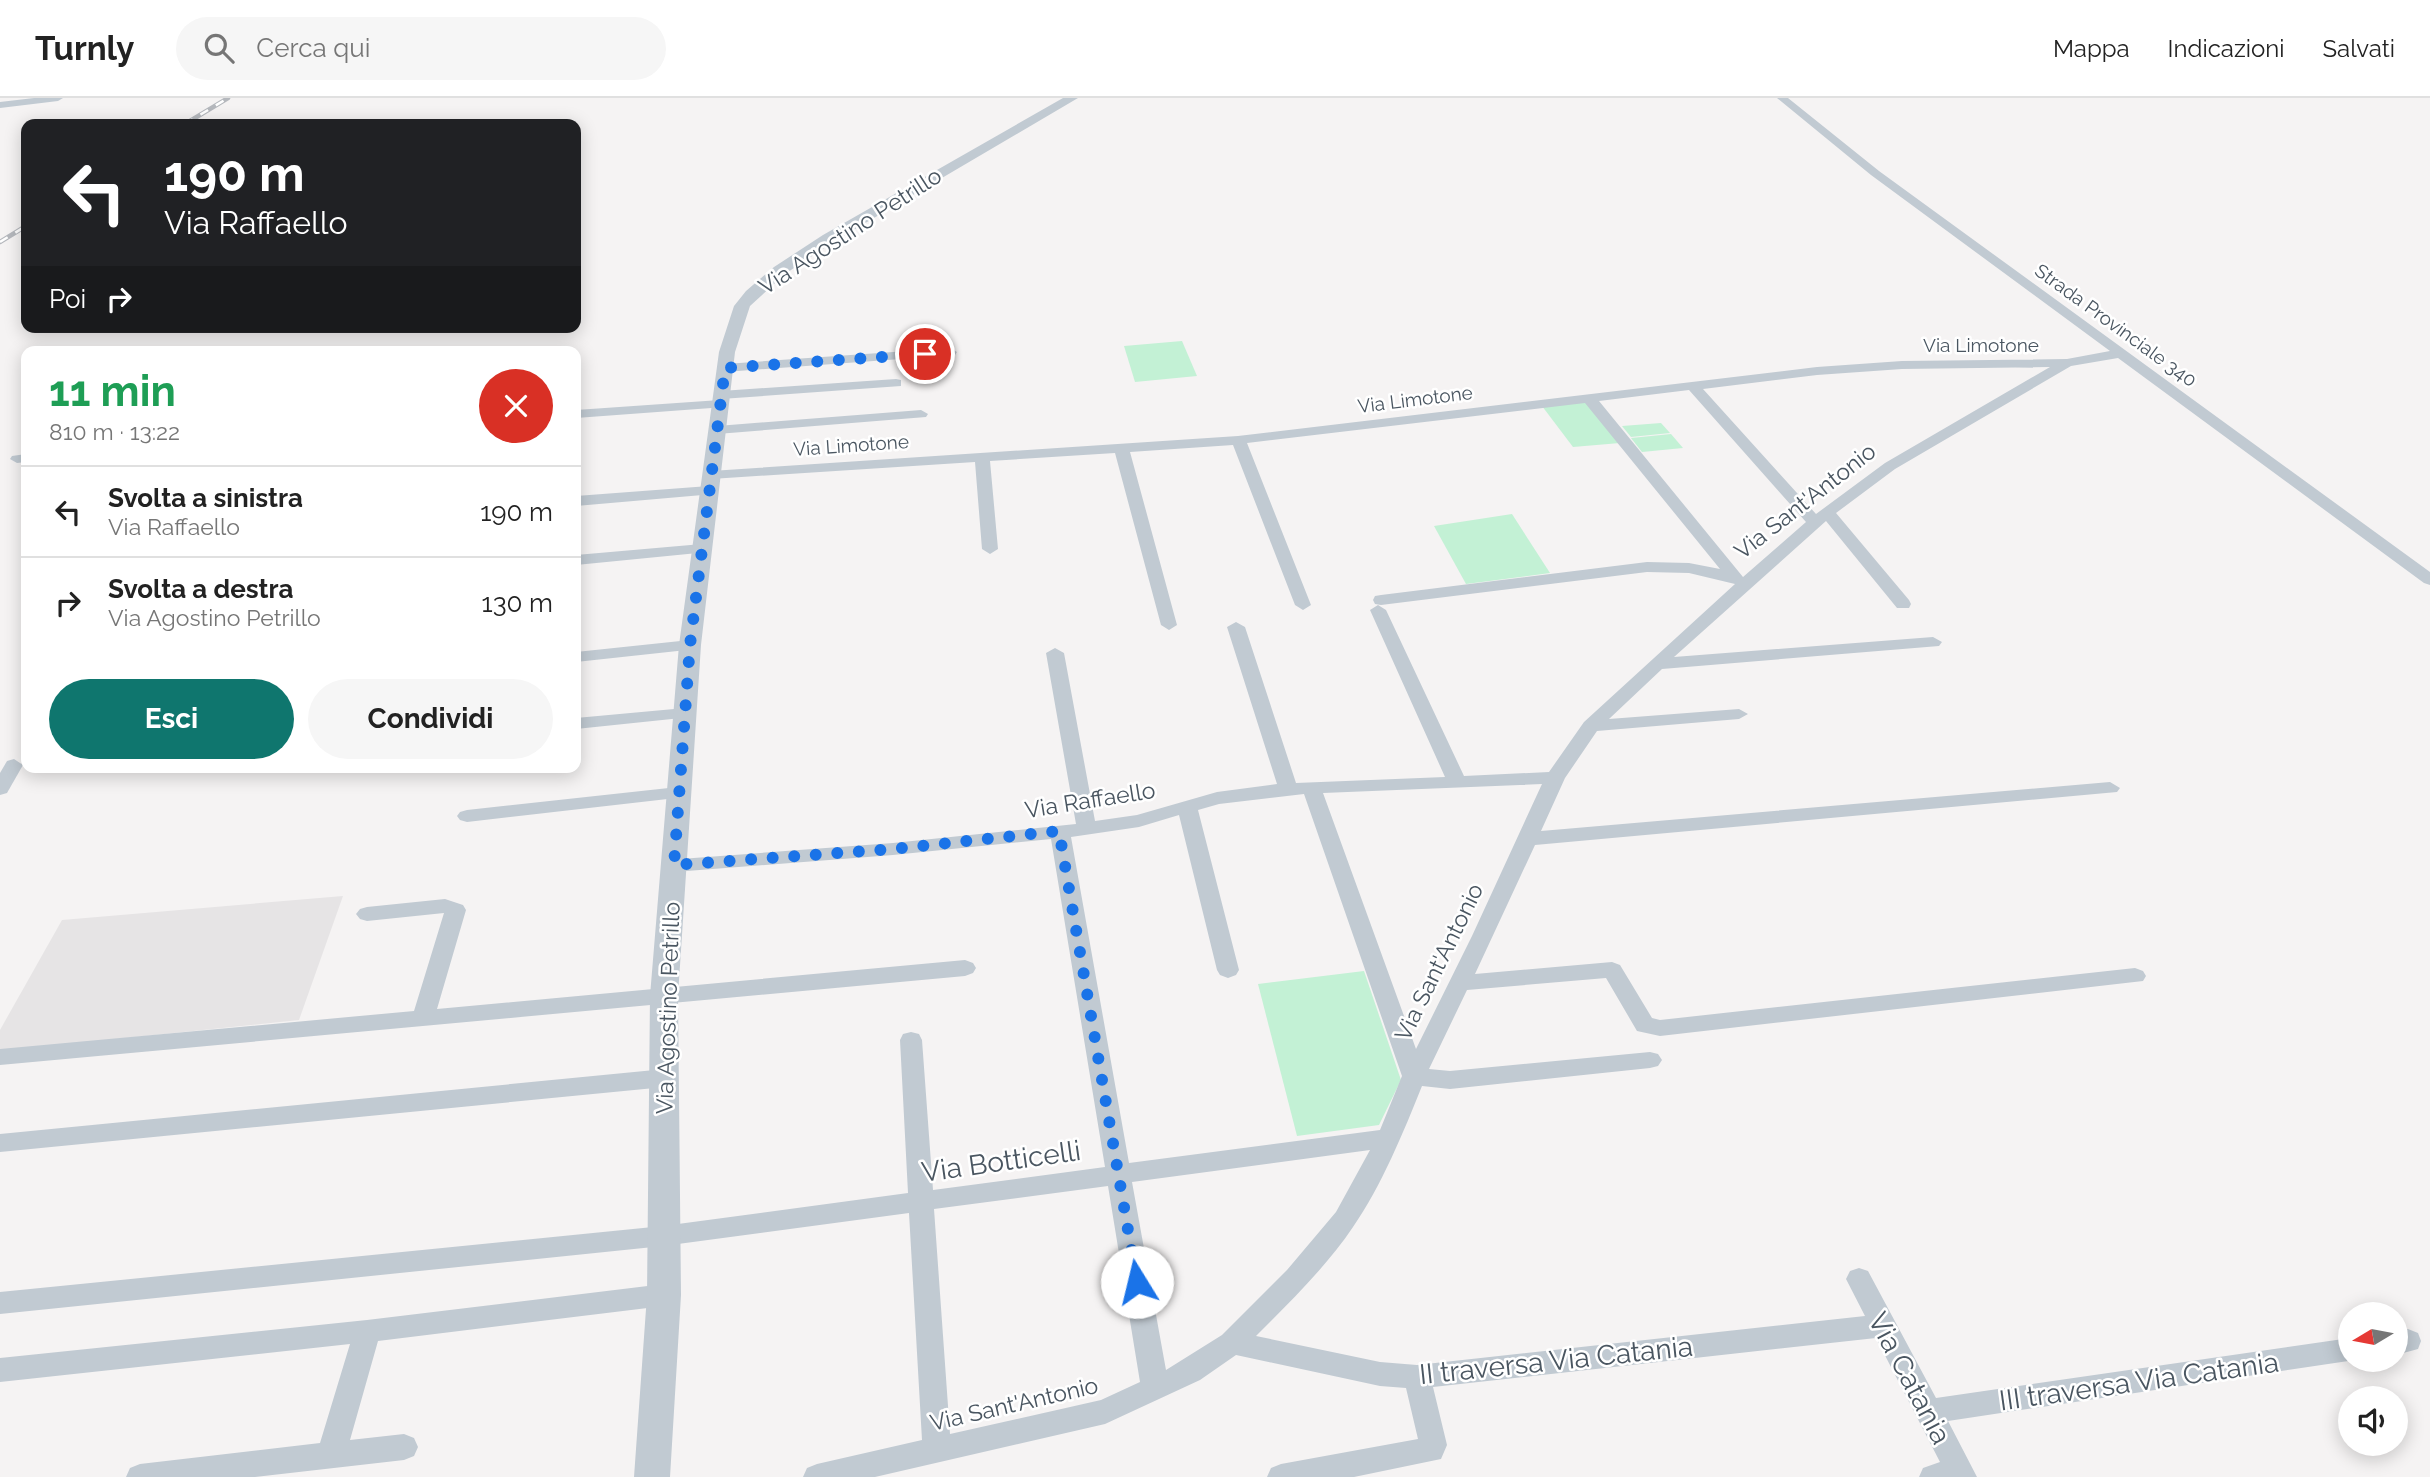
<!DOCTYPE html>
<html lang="it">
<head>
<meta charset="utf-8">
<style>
  body { margin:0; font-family:Raleway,sans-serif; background:#f6f6f6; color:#222; height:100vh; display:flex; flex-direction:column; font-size:26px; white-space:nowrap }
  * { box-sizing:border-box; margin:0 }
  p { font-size:23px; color:#767676 }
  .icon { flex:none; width:38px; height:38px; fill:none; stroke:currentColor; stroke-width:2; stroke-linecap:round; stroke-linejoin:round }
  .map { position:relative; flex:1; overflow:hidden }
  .drawer { position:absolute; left:21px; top:248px; width:560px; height:427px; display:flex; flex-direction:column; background:#fff; border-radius:14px; box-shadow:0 4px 18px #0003 }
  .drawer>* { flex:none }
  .guide { position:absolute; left:21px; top:21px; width:560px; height:214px; border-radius:14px; box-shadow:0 4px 18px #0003; background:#202124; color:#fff; overflow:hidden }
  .needle { width:46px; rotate:260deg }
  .fabs { position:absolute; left:2338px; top:1204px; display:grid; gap:14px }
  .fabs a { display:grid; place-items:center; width:70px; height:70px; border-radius:50%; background:#fff; box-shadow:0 4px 18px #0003; font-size:35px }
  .pin { position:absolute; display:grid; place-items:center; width:60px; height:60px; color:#fff; margin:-30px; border:4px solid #fff; border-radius:50%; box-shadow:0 2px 7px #0007 }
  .me { position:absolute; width:77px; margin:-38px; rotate:351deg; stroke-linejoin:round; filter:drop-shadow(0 0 5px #0008) }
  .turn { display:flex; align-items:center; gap:24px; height:147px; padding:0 28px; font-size:32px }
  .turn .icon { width:91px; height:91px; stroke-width:2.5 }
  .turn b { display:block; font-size:49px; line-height:60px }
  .then { display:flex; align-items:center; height:66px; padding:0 28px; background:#0003; gap:14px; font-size:26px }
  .round { display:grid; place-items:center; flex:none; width:74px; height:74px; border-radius:37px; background:#f6f6f6 }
  .summary { display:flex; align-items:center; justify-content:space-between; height:119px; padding:0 28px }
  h1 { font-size:42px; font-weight:700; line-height:52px; color:#1e9e55 }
  .cta { display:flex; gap:14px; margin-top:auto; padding:14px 28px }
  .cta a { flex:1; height:80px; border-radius:42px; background:#0f766e; color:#fff; font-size:28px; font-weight:700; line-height:80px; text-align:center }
  .cta a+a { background:#f6f6f6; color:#222 }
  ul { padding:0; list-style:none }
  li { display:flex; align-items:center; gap:21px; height:91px; padding:0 28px; border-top:2px solid #e0e0e0 }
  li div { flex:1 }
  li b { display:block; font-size:26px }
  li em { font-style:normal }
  header { display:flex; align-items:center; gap:42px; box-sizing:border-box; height:98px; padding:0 35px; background:#fff; border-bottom:2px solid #e0e0e0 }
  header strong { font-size:33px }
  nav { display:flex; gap:38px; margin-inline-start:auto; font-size:24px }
  .search { width:490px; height:63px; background:#f6f6f6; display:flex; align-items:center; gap:18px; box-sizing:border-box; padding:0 24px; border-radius:38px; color:#767676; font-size:26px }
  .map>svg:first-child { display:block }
  .education { fill:#e6e4e5 }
  .green { fill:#c3f1d5 }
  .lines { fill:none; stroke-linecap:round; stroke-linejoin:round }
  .minor { fill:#c1cad2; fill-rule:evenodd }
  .tertiary { fill:#c1cad2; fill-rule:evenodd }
  .rail-casing { stroke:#b5b8bd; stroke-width:4.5 }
  .rail { stroke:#fff; stroke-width:2.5; stroke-dasharray:9; stroke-linecap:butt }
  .route { stroke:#1a73e8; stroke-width:12; stroke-dasharray:0 21.6 }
  .labels { text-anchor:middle; stroke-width:5; stroke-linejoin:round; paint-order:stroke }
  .far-street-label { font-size:19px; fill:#4a5661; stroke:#fff }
  .street-label { font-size:23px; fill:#4a5661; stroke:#fff }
  .near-street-label { font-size:28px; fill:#4a5661; stroke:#fff }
</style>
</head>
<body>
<header>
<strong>Turnly</strong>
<div class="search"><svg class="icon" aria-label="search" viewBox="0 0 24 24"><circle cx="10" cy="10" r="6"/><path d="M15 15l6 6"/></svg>Cerca qui</div>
<nav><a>Mappa</a><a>Indicazioni</a><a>Salvati</a></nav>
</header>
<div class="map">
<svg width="2430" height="1379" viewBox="0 0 2430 1379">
  <rect width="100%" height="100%" fill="#f5f3f3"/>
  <polygon class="education" points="343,798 299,922 0,953 0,932 62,822"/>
  <g class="green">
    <polygon points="1182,243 1197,278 1135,284 1124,248"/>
    <polygon points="1587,304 1620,345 1573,349 1542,308"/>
    <polygon points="1661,325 1670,335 1631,339 1622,328"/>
    <polygon points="1671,336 1683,350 1642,354 1631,340"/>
    <polygon points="1512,416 1550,475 1466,486 1434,428"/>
    <polygon points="1364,873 1401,982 1379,1027 1297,1038 1258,886"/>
  </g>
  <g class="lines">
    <g class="minor">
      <polygon points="34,0 63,0 58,3 0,10 0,4"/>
      <path d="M1777 0H1788L1879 73 2430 474V487L2424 485 2118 260 2071 268 1895 371 1836 415 1909 502 1911 506 1909 510H1897L1826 423 1674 559 1933 539 1942 544 1939 548 1662 571 1609 621 1739 611 1748 616 1739 621 1597 633 1565 680 1541 733 2110 684 2120 690 2117 694 1535 747 1475 876 1612 864 1620 867 1652 920 1660 922 2135 870 2143 873 2146 878 2143 883 1660 938 1637 933 1606 880 1467 892 1429 971 1450 973 1650 954 1658 956 1662 962 1658 968 1650 970 1450 991 1422 988C1404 1033 1381 1089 1353 1129 1326 1169 1290 1204 1256 1238L1380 1264 1417 1267 1865 1218 1846 1181 1850 1173 1859 1170 1868 1173 1936 1300 2350 1240V1262H2355L1948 1323 1977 1379H1919L1923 1370 1940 1364 1876 1240 1433 1289 1447 1347 1441 1361 1354 1379H1267L1271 1370 1281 1366 1418 1341 1406 1290 1380 1288 1236 1257 1200 1282 1105 1326 875 1379H803L807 1370 817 1366 922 1342 909 1115 663 1148 0 1216V1194L663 1128 908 1095 900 942 903 936 911 934 919 936 922 942 933 1092 1105 1069 1051 741 893 757 674 774 667 772 664 767 667 762 893 745 1076 726 1046 555 1055 550 1064 555 1095 723 1137 717 1217 694 1277 686 1227 529 1236 524 1245 529 1296 685 1445 679 1370 512 1378 507 1386 512 1464 678 1549 674 1584 624 1735 486 1689 475 1647 474 1381 507 1375 506 1373 502 1375 498 1381 497 1647 464 1689 465 1720 471 1585 305 1247 345 1311 507 1303 512 1295 507 1233 347 1130 354 1177 527 1169 532 1161 527 1115 355 990 363 998 451 990 456 982 451 975 364 711 381 704 377 711 373 1238 338 1817 269 1902 263 2067 261 2110 253 1871 77ZM2050 269 1885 365 1816 416 1703 291 1817 277 1902 271ZM1689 292 1806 424 1743 479 1599 303ZM1542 686 1472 838 1416 951 1323 695ZM1304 696 1402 978 1380 1032 1129 1065 1071 739 1139 729 1179 717 1217 872 1220 877 1228 880 1236 877 1239 872 1198 712 1219 706ZM1370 1052 1336 1114 1287 1172 1222 1237 1166 1272 1132 1084ZM1108 1088 1140 1284 1101 1302 950 1336 934 1111Z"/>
      <polygon points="950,250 957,254 955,257 725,274 718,270 725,266"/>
      <polygon points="896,281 901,282 901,288 721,301 714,297 721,293"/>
      <polygon points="720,302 725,303 725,309 576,320 576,312"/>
      <polygon points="921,312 928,316 926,319 717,336 710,332 717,328"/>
      <polygon points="26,356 26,364 17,365 10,361 12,358"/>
      <polygon points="709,388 717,393 714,396 576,408 576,398"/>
      <polygon points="702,446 708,448 710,451 708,454 576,467 576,457"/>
      <polygon points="690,542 696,543 699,547 696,551 576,564 576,554"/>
      <polygon points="685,610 694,615 691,619 576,631 576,620"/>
      <polygon points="14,661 23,667 7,695 0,697 0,675 7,663"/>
      <polygon points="678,689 685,691 688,695 685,699 467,724 460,722 457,718 460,714 467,712"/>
      <polygon points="445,801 463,807 466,812 437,911 965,862 973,865 976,870 973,875 965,878 0,967 0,951 414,913 444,815 367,823 360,821 356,816 360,811 367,809"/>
      <polygon points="665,971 673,974 677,980 673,986 665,989 0,1054 0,1036"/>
      <polygon points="664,1186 673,1189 677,1197 673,1205 664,1208 378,1243 350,1342 404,1336 414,1340 418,1349 414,1358 404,1362 255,1379 126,1379 130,1370 140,1366 320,1345 350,1246 0,1284 0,1260 367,1222"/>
      <polygon points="2408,1231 2418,1235 2421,1243 2418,1251 2396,1257 2396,1233"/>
    </g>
    <polygon class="tertiary" points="1063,0 1078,0 833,144 785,176 750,208 735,254 701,547 678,898 681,1197 670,1379 634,1379 647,1197 650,898 679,547 719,254 734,208 746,193 774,169 823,137"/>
    <g class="rail-casing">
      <g id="rail">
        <polyline points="185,26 228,0"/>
        <polyline points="0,144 26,128"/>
      </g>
    </g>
    <use href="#rail" class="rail"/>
  </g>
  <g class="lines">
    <polyline class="route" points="925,256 725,270 690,547 674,767 893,751 1059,733 1137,1184"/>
  </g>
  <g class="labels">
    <g class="far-street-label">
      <text transform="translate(2116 227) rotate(36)" y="7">Strada Provinciale 340</text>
      <text x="1981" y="254">Via Limotone</text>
      <text transform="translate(1415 301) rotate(-7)" y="7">Via Limotone</text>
      <text transform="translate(851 347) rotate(-4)" y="7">Via Limotone</text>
    </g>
    <g class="street-label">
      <text transform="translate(850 133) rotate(-33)" y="8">Via Agostino Petrillo</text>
      <text transform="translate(1805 403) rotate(-38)" y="8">Via Sant'Antonio</text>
      <text transform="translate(1090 702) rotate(-9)" y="8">Via Raffaello</text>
      <text transform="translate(1439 864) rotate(-64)" y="8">Via Sant'Antonio</text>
      <text transform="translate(668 910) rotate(-88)" y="8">Via Agostino Petrillo</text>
      <text transform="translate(1014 1306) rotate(-13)" y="8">Via Sant'Antonio</text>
    </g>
    <g class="near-street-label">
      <text transform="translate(1001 1063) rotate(-8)" y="10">Via Botticelli</text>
      <text transform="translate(1556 1262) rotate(-6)" y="10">II traversa Via Catania</text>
      <text transform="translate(1910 1280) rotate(62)" y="10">Via Catania</text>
      <text transform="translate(2139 1283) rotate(-8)" y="10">III traversa Via Catania</text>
    </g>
  </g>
</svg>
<div class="fabs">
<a><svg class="needle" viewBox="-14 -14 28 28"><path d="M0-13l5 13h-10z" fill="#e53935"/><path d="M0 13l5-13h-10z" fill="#767676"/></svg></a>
<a><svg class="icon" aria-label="sound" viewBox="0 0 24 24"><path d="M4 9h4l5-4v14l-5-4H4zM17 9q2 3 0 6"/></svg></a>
</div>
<div class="pin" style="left:925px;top:256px;background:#d93025"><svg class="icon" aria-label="arrive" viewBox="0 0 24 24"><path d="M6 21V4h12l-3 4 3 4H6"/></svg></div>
<svg class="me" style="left:1137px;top:1184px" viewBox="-20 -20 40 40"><circle r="19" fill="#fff"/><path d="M0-13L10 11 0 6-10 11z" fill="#1a73e8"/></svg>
<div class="guide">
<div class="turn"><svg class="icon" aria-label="left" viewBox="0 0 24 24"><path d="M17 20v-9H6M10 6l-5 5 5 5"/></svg><div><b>190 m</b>Via Raffaello</div></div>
<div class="then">Poi<svg class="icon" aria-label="right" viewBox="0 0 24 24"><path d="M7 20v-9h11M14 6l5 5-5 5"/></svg></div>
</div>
<section class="drawer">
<div class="summary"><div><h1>11 min</h1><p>810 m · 13:22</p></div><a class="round" style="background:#d93025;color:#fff"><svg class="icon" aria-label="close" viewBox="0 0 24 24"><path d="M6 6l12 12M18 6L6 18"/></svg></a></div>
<ul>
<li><svg class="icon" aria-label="left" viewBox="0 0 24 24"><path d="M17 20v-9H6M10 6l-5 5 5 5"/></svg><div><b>Svolta a sinistra</b><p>Via Raffaello</p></div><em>190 m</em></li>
<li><svg class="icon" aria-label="right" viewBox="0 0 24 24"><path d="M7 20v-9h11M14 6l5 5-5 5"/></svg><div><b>Svolta a destra</b><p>Via Agostino Petrillo</p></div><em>130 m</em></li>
</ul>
<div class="cta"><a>Esci</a><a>Condividi</a></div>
</section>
</div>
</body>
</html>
